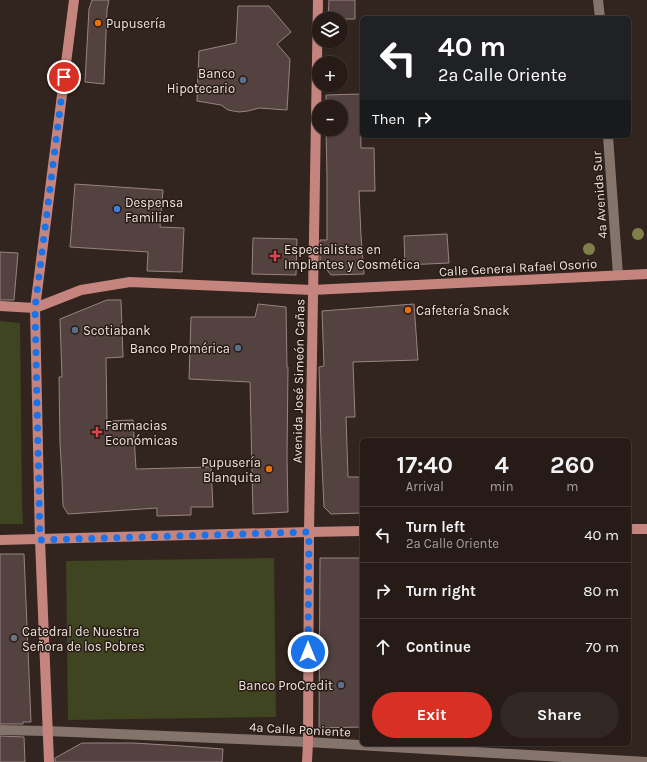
<!DOCTYPE html>
<html lang="en">
<head>
<meta charset="utf-8">
<style>
  body { margin:0; font-family:Karla,sans-serif; background:#322823; color:#f1f3f6; height:100vh; display:flex; flex-direction:column; font-size:15px; white-space:nowrap }
  * { box-sizing:border-box; margin:0 }
  p { font-size:13px; color:#a4a1a1 }
  .icon { flex:none; width:22px; height:22px; fill:none; stroke:currentColor; stroke-width:2; stroke-linecap:round; stroke-linejoin:round }
  .map { position:relative; flex:1; overflow:hidden }
  .side { position:absolute; left:360px; top:438px; width:271px; height:308px; display:flex; flex-direction:column; background:#261b16; border-radius:6px; box-shadow:0 1px 3px #0004,0 0 0 1px #423935 }
  .side>* { flex:none }
  .top-card { position:absolute; left:360px; top:16px; width:271px; height:122px; border-radius:6px; box-shadow:0 1px 3px #0004,0 0 0 1px #423935; background:#202124; color:#fff; overflow:hidden }
  .fabs { position:absolute; left:312px; top:12px; display:grid; gap:8px }
  .fabs a { display:grid; place-items:center; width:36px; height:36px; border-radius:50%; background:#261b16; box-shadow:0 1px 3px #0004,0 0 0 1px #423935; font-size:20px }
  .pin { position:absolute; display:grid; place-items:center; width:34px; height:34px; color:#fff; margin:-17px; border:2px solid #fff; border-radius:50%; box-shadow:0 1px 4px #0007 }
  .me { position:absolute; width:44px; margin:-22px; rotate:0deg; stroke-linejoin:round; filter:drop-shadow(0 0 3px #0008) }
  .turn { display:flex; align-items:center; gap:14px; height:84px; padding:0 12px; font-size:18px }
  .turn .icon { width:52px; height:52px; stroke-width:2.5 }
  .turn b { display:block; font-size:28px; line-height:34px }
  .then { display:flex; align-items:center; height:38px; padding:0 12px; background:#0003; gap:8px; font-size:15px }
  .eta { display:flex; justify-content:space-evenly; align-items:center; height:68px; text-align:center }
  .eta b { font-size:24px; font-weight:700; line-height:28px }
  .primary-button { display:flex; gap:8px; margin-top:auto; padding:8px 12px }
  .primary-button a { flex:1; height:46px; border-radius:24px; background:#d93025; color:#fff; font-size:16px; font-weight:700; line-height:46px; text-align:center }
  .primary-button a+a { background:#322823; color:#f1f3f6 }
  ul { padding:0; list-style:none }
  li { display:flex; align-items:center; gap:12px; height:56px; padding:0 12px; border-top:1px solid #423935 }
  li div { flex:1 }
  li b { display:block; font-size:15px }
  li em { font-style:normal }
  .map>svg:first-child { display:block }
  .green { fill:#3f4421 }
  .building { fill:#534240; stroke:#988482 }
  .lines { fill:none; stroke-linecap:round; stroke-linejoin:round }
  .minor { stroke:#84746c; stroke-width:10 }
  .major { stroke:#c5857e; stroke-width:10 }
  .tree { fill:#7e7f49 }
  .route { stroke:#1a73e8; stroke-width:7; stroke-dasharray:0 12.6 }
  .food-dot { fill:#e8710a; stroke:#281b14; stroke-width:1.5 }
  .service-dot { fill:#5c6f8a; stroke:#281b14; stroke-width:1.5 }
  .shop-dot { fill:#3f7fe0; stroke:#281b14; stroke-width:1.5 }
  .health-dot { fill:#e0444e; stroke:#281b14; stroke-width:1.5 }
  .worship-dot { fill:#6b7280; stroke:#281b14; stroke-width:1.5 }
  .labels { text-anchor:middle; stroke-width:3; stroke-linejoin:round; paint-order:stroke }
  .poi-label { font-size:13px; fill:#ece3de; stroke:#281b14; text-anchor:start }
  .street-label { font-size:13px; fill:#ece3de; stroke:#281b14 }
</style>
</head>
<body>
<div class="map">
<svg width="647" height="762" viewBox="0 0 647 762">
  <rect width="100%" height="100%" fill="#32241e"/>
  <g class="green">
    <polygon points="0,321 20,323 22,500 23,524 0,524"/>
    <polygon points="274,558 276,717 68,720 66,561"/>
  </g>
  <g class="building">
    <polygon points="92,0 109,0 107,10 104,84 85,82 89,9"/>
    <polygon points="329,0 355,0 355,19 328,19"/>
    <polygon points="238,6 269,6 291,32 277,44 290,59 287,110 259,108 248,111 239,112 228,110 221,105 197,101 199,51 236,43"/>
    <polygon points="360,94 361,148 374,148 375,191 359,191 361,236 364,274 331,275 320,261 320,240 327,240 327,176 326,129 341,129 341,107 326,107 326,95"/>
    <polygon points="75,184 163,190 160,227 184,228 182,272 147,271 148,252 70,247"/>
    <polygon points="447,234 449,263 405,265 404,236"/>
    <polygon points="253,238 297,239 296,275 252,274"/>
    <polygon points="0,252 18,253 14,300 0,300"/>
    <polygon points="107,300 121,300 123,357 106,358 107,421 133,420 136,469 211,467 213,507 191,507 191,515 157,516 157,508 68,514 63,506 62,478 60,443 59,377 62,377 60,319"/>
    <polygon points="258,304 286,307 287,367 288,367 287,456 288,512 253,514 250,382 189,379 191,317 255,317"/>
    <polygon points="414,304 418,360 353,362 355,417 346,417 348,477 362,477 362,513 331,514 324,507 321,443 319,367 324,366 322,311"/>
    <polygon points="0,554 24,554 31,722 23,722 23,724 0,724"/>
    <polygon points="320,558 361,558 361,578 362,578 362,727 319,728"/>
    <polygon points="0,736 24,737 25,762 0,762"/>
    <polygon points="82,743 134,743 182,746 223,749 222,762 55,762 55,758"/>
  </g>
  <g class="lines">
    <g class="minor">
      <polyline points="598,0 600,18"/>
      <polyline points="608,136 618,275"/>
      <polyline points="0,730 47,731 308,742 647,762"/>
    </g>
    <g class="major">
      <polyline points="0,306 35,308 81,290 130,282 312,290 647,274"/>
      <polyline points="629,529 647,529"/>
      <polyline points="0,540 309,532 362,531"/>
      <polyline points="49,762 40,540 35,308 74,0"/>
      <polyline points="307,762 308,742 309,532 318,0"/>
    </g>
  </g>
  <g class="tree">
    <circle cx="638" cy="234" r="6"/>
    <circle cx="589" cy="249" r="6"/>
  </g>
  <g class="lines">
    <polyline class="route" points="64,77 35,308 40,540 309,532 308,652"/>
  </g>
  <g class="food-dot">
    <circle cx="98" cy="23" r="4"/>
    <circle cx="408" cy="310" r="4"/>
    <circle cx="269" cy="469" r="4"/>
  </g>
  <g class="service-dot">
    <circle cx="243" cy="80" r="4"/>
    <circle cx="75" cy="330" r="4"/>
    <circle cx="238" cy="348" r="4"/>
    <circle cx="341" cy="685" r="4"/>
  </g>
  <circle class="shop-dot" cx="117" cy="209" r="4"/>
  <g class="health-dot">
    <path d="M273 250h4v4h4v4h-4v4h-4v-4h-4v-4h4z"/>
    <path d="M95 426h4v4h4v4h-4v4h-4v-4h-4v-4h4z"/>
  </g>
  <circle class="worship-dot" cx="14" cy="638" r="4"/>
  <g class="labels">
    <g class="poi-label">
      <text x="106" y="28">Pupusería</text>
      <text x="235" y="78" text-anchor="end">Banco<tspan x="235" dy="15">Hipotecario</tspan></text>
      <text x="125" y="207">Despensa<tspan x="125" dy="15">Familiar</tspan></text>
      <text x="284" y="254">Especialistas en<tspan x="284" dy="15">Implantes y Cosmética</tspan></text>
      <text x="416" y="315">Cafetería Snack</text>
      <text x="83" y="335">Scotiabank</text>
      <text x="230" y="353" text-anchor="end">Banco Promérica</text>
      <text x="105" y="430">Farmacias<tspan x="105" dy="15">Económicas</tspan></text>
      <text x="261" y="467" text-anchor="end">Pupusería<tspan x="261" dy="15">Blanquita</tspan></text>
      <text x="22" y="636">Catedral de Nuestra<tspan x="22" dy="15">Señora de los Pobres</tspan></text>
      <text x="333" y="690" text-anchor="end">Banco ProCredit</text>
    </g>
    <g class="street-label">
      <text transform="translate(599 195) rotate(-94)" y="5">4a Avenida Sur</text>
      <text transform="translate(518 267) rotate(-3)" y="5">Calle General Rafael Osorio</text>
      <text transform="translate(298 381) rotate(-89)" y="5">Avenida José Simeón Cañas</text>
      <text transform="translate(300 729) rotate(3)" y="5">4a Calle Poniente</text>
    </g>
  </g>
</svg>
<div class="fabs">
<a><svg class="icon" aria-label="layers" viewBox="0 0 24 24"><path d="M12 4l9 5-9 5-9-5zM3 14l9 5 9-5"/></svg></a>
<a>+</a>
<a>−</a>
</div>
<div class="pin" style="left:64px;top:77px;background:#d93025"><svg class="icon" aria-label="arrive" viewBox="0 0 24 24"><path d="M6 21V4h12l-3 4 3 4H6"/></svg></div>
<svg class="me" style="left:308px;top:652px" viewBox="-20 -20 40 40"><circle r="17" fill="#1a73e8" stroke="#fff" stroke-width="3"/><path d="M0-11L8 9 0 5-8 9z" fill="#fff"/></svg>
<div class="top-card">
<div class="turn"><svg class="icon" aria-label="left" viewBox="0 0 24 24"><path d="M17 20v-9H6M10 6l-5 5 5 5"/></svg><div><b>40 m</b>2a Calle Oriente</div></div>
<div class="then">Then<svg class="icon" aria-label="right" viewBox="0 0 24 24"><path d="M7 20v-9h11M14 6l5 5-5 5"/></svg></div>
</div>
<section class="side">
<div class="eta">
<div><b>17:40</b><p>Arrival</p></div>
<div><b>4</b><p>min</p></div>
<div><b>260</b><p>m</p></div>
</div>
<ul>
<li><svg class="icon" aria-label="left" viewBox="0 0 24 24"><path d="M17 20v-9H6M10 6l-5 5 5 5"/></svg><div><b>Turn left</b><p>2a Calle Oriente</p></div><em>40 m</em></li>
<li><svg class="icon" aria-label="right" viewBox="0 0 24 24"><path d="M7 20v-9h11M14 6l5 5-5 5"/></svg><div><b>Turn right</b></div><em>80 m</em></li>
<li><svg class="icon" aria-label="ahead" viewBox="0 0 24 24"><path d="M12 20V5M6 11l6-6 6 6"/></svg><div><b>Continue</b></div><em>70 m</em></li>
</ul>
<div class="primary-button"><a>Exit</a><a>Share</a></div>
</section>
</div>
</body>
</html>
